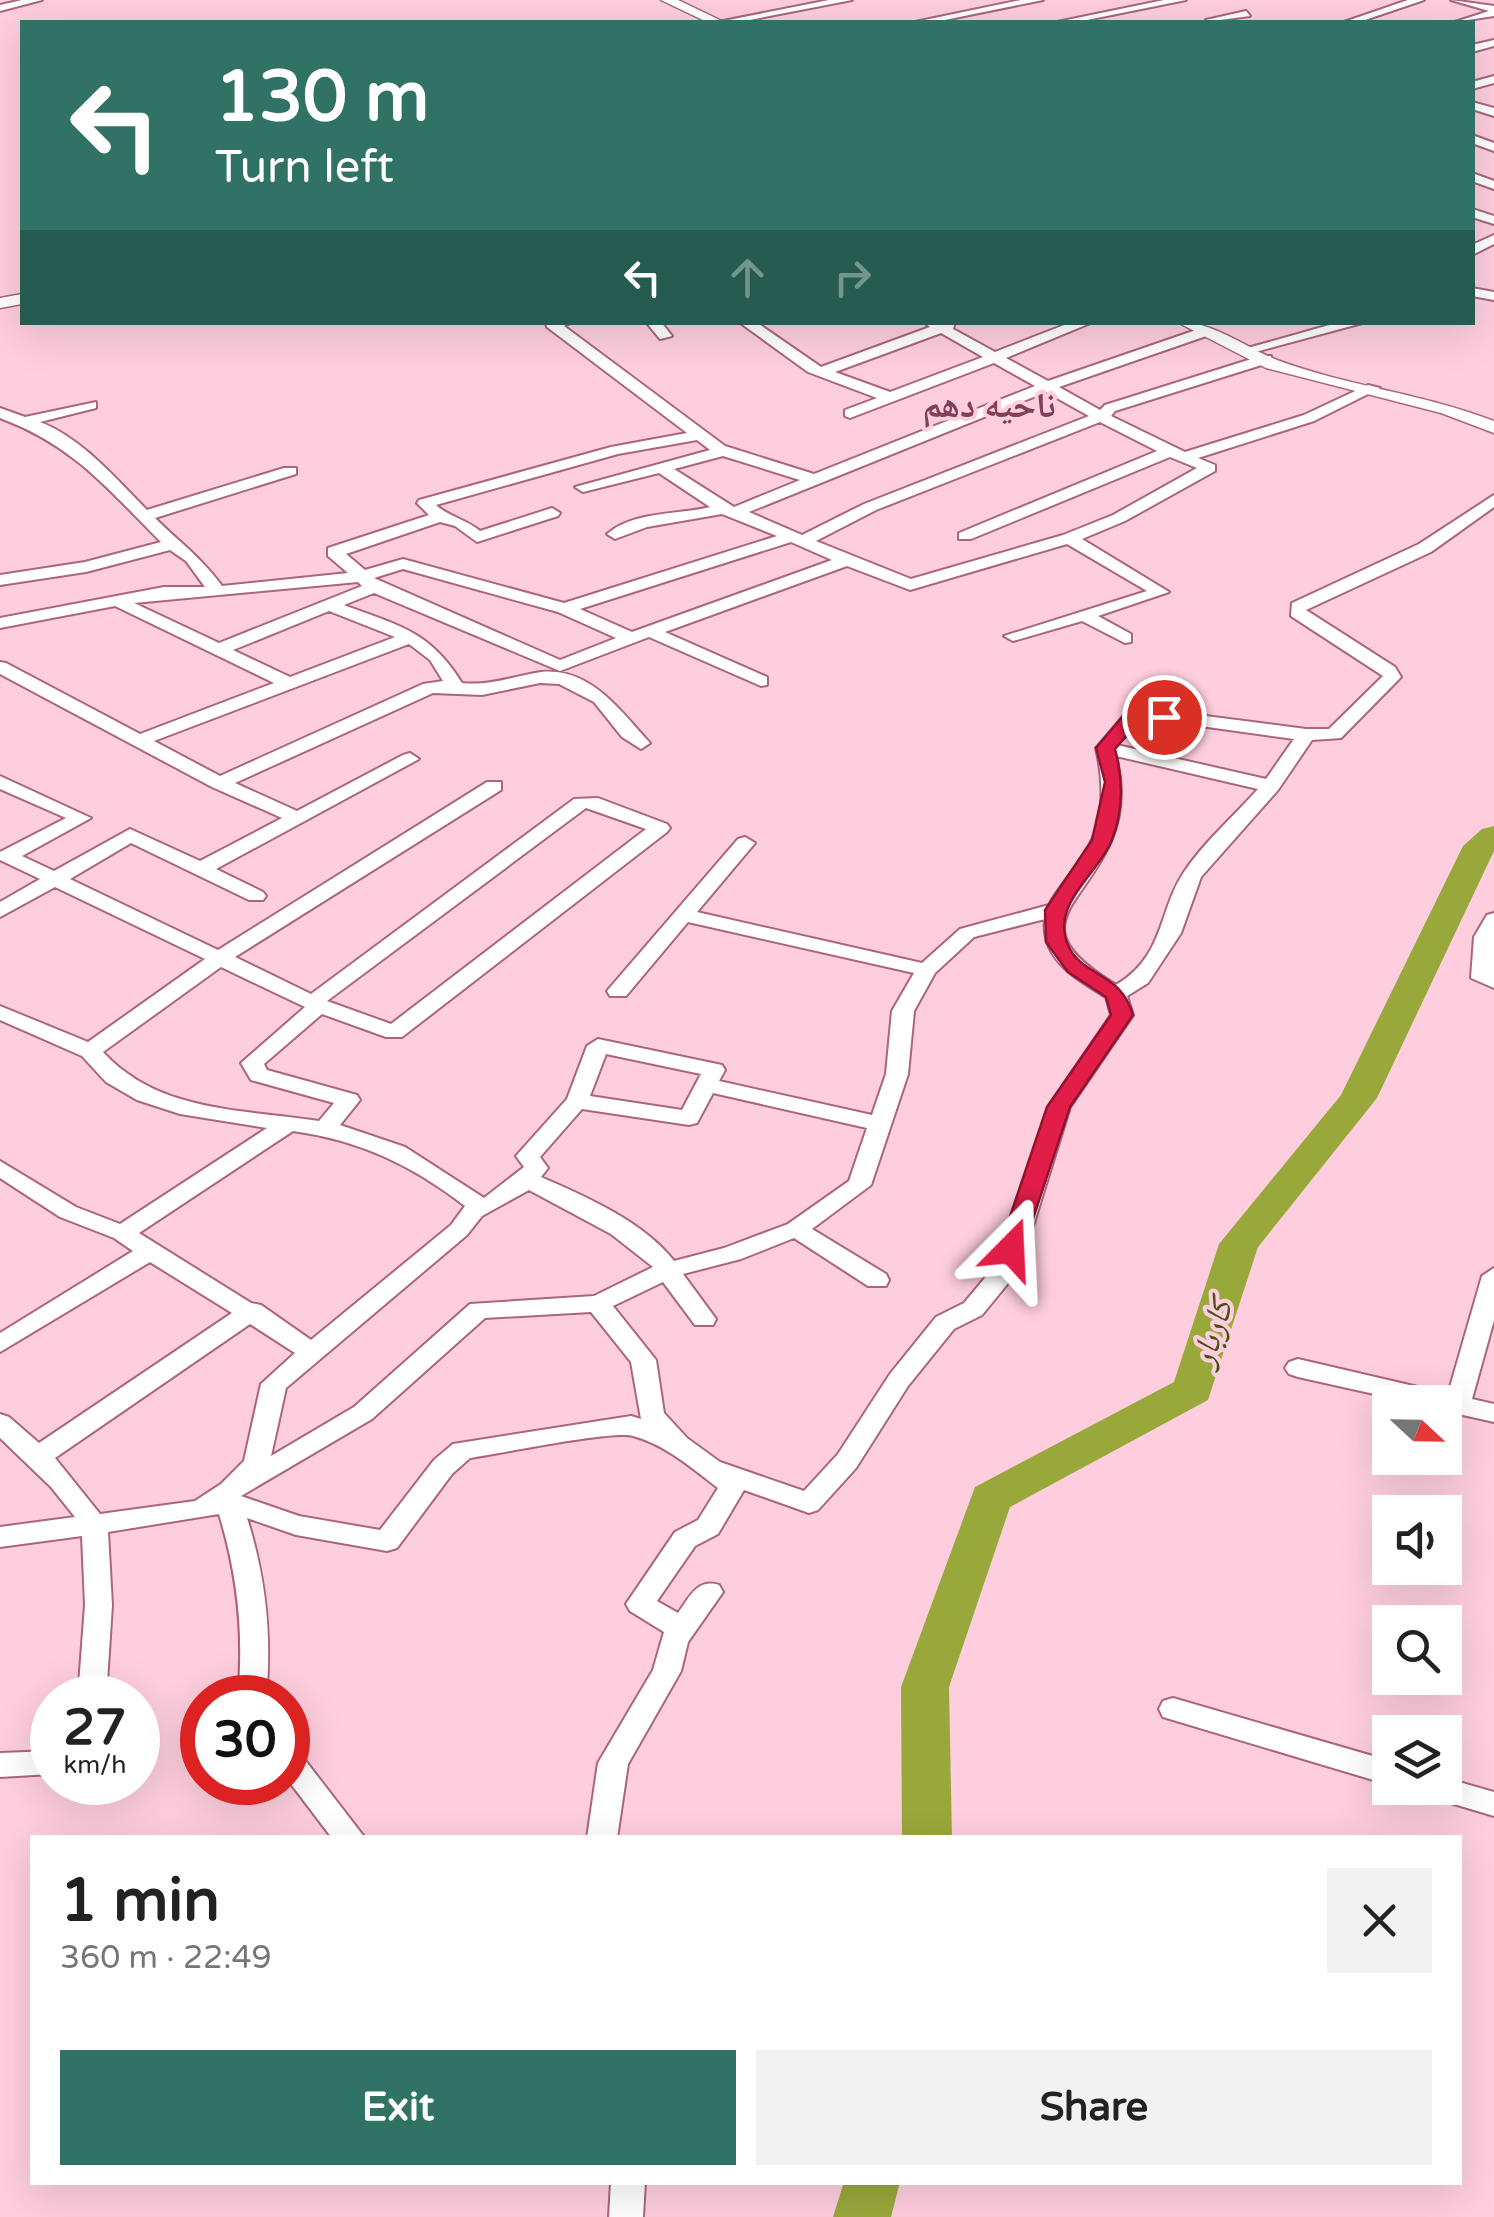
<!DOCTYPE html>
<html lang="en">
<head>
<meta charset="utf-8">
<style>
  body { margin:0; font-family:"Varela Round","Noto Naskh Arabic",sans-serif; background:#f2f2f2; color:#222; height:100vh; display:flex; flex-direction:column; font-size:38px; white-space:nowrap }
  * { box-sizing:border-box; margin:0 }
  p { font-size:32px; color:#767676 }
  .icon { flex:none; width:55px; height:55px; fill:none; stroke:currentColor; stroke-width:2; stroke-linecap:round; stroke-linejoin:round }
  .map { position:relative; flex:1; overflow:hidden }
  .details { position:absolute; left:30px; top:1835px; width:1432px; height:350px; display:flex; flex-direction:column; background:#fff; border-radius:0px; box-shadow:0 10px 40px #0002 }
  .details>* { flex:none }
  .guide { position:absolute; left:20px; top:20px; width:1455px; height:305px; border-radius:0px; box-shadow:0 10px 40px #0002; background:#307364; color:#fff; overflow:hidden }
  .needle { width:65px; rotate:112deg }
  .buttons { position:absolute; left:1372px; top:1385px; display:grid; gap:20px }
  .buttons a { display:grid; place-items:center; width:90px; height:90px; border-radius:0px; background:#fff; box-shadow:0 10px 40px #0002; font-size:50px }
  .speed { position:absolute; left:30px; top:1675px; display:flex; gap:20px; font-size:50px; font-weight:700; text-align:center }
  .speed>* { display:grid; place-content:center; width:130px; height:130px; border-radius:50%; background:#fff; box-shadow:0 10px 40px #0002; line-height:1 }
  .speed small { font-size:25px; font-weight:400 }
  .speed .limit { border:15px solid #d22; background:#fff; color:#111 }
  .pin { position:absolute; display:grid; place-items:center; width:85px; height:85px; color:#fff; margin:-42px; border:5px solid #fff; border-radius:50%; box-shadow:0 2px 10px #0007 }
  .me { position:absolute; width:110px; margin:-55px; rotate:21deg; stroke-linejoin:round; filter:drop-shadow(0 0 8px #0008) }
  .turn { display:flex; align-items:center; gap:35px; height:210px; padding:0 30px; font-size:45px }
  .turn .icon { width:130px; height:130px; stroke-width:2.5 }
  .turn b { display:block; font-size:70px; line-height:85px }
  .lanes { display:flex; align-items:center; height:95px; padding:0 30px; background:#0003; justify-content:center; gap:50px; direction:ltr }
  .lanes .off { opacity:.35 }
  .round { display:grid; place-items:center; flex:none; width:105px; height:105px; border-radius:0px; background:#f2f2f2 }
  .headline { display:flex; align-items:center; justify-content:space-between; height:170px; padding:0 30px }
  h1 { font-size:60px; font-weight:700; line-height:75px }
  .cta { display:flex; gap:20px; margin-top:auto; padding:20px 30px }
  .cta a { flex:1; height:115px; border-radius:0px; background:#307364; color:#fff; font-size:40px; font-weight:700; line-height:115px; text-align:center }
  .cta a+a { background:#f2f2f2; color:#222 }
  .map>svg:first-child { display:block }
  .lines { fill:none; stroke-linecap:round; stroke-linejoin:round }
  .river { fill:#99a83b; fill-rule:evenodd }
  .minor-casing { stroke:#ab657f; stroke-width:4 }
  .tertiary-casing { stroke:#ab657f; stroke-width:3 }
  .minor { fill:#fff; fill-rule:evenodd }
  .tertiary { fill:#fff; fill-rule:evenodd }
  .route { fill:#e11d48; stroke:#92132f; stroke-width:2.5 }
  .labels { text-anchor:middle; stroke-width:8; stroke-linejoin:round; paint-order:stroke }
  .far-district-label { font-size:35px; font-weight:bold; fill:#813f59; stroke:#fecede }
  .water-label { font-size:35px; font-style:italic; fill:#495118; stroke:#fecede }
</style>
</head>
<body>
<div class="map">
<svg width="1494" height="2217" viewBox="0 0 1494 2217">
  <rect width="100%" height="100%" fill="#fecede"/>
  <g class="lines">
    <g class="river">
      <polygon points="1494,826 1494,851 1377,1098 1258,1247 1208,1400 1010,1507 949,1687 952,1838 902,1838 901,1687 975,1487 1174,1382 1219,1244 1341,1095 1463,846 1482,829"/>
      <polygon points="844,2182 900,2182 891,2217 833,2217"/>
    </g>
    <g class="minor-casing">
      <g id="minor">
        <polygon points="22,0 42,0 0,11 0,5"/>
        <polygon points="829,0 852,0 739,22 718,22"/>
        <polygon points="1021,0 1043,0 935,22 915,22"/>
        <polygon points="1164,0 1186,0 1077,22 1057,22"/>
        <polygon points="1408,0 1424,0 1359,22 1344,22"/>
        <polygon points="1451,0 1494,6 1494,16 1455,22 1489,11"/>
        <polygon points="1246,11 1250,16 1205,22 1206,20"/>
        <polygon points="1494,40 1494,46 1472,52 1472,45"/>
        <polygon points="1494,76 1494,83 1472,89 1472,82"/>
        <polygon points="1472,102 1494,108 1494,116 1472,109"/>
        <polygon points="1472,135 1494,143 1494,151 1472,143"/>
        <polygon points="1472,173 1494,181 1494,189 1472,181"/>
        <polygon points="1472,209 1494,216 1494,224 1472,217"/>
        <polygon points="1494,235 1494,244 1472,255 1472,245"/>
        <polygon points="1472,288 1494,292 1494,300 1472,296"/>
        <path d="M546 322H572L564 326 725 446 814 474 1035 386 994 363 850 418 845 416V410L877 398 808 372 739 322H756L821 367 930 327 924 322H955L953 329 995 352 1072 322H1093L1006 358 1048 381 1199 329H1209V335L1059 387 1100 410 1105 405 1261 356H1271V362L1115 411 1111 416 1185 452 1304 415 1368 385 1380 388 1314 421 1198 458 1215 465V471L1125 521 1082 539 1169 592 1098 616 1131 634V642L1125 643 1082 621 1013 641 1004 636 1147 591 1067 544 910 590 847 566 665 632 767 677V685L761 686 649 637 560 671 374 593 344 605C399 626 429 630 462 683 491 686 514 676 541 672 591 667 621 712 650 743L641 749 622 737 594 702 559 684 540 683 482 695 433 693 235 783 297 811 403 755 410 753 419 759 216 869 263 892 266 896 263 900H249L131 843 70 879 218 950 487 782H501V790L235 957 311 994 574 799 598 798 667 824 670 828 667 832 402 1037H386L322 1014 264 1064 267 1070 357 1095 360 1100 340 1125 405 1147 484 1198 524 1167 516 1156 567 1099 587 1046 598 1039 722 1065 725 1070 719 1081 872 1115 886 1074 892 1011 914 973 688 922 626 996H610L607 991 738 839 745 837 755 843 697 912 922 963 960 929 1049 905C1059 886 1075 870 1086 851 1105 820 1104 782 1096 748L1128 711 1143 708 1306 729H1329L1383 676 1291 616 1292 603 1419 544 1494 495V507L1431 552 1306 610 1395 667 1401 677 1341 738 1312 740 1278 790 1201 877 1181 933 1148 983 1127 996 1133 1015 1070 1107 1034 1223 1009 1282 982 1315 954 1329 908 1386 856 1468 818 1510 809 1513 744 1490 718 1534 695 1546 657 1601 678 1613C689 1598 697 1578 719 1585L723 1592 688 1642 681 1671 628 1764 617 1838H587L598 1763 653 1670 664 1632 630 1611 626 1604 675 1532 698 1520 718 1488C692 1468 666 1445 633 1436 613 1430 498 1454 470 1458L452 1474 397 1548 387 1551 296 1535 247 1518C266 1578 272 1635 266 1698H238C244 1634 238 1576 219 1514L108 1532 112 1605 106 1698H78L85 1605 82 1536 0 1547V1527L75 1517 51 1487 0 1438V1414L9 1417 39 1443 232 1313 150 1262 0 1352V1333L133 1251 114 1238 60 1217 0 1178V1161L76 1207 120 1224 267 1128 180 1114 137 1100 106 1082 82 1056 0 1020V1006L88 1042 205 959 55 887 0 917V902L40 879 0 860V852L66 818 0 789V776L91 818 22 856 54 871 130 829 200 861 282 818 212 787 0 674V662L6 663 140 734 274 683 115 606 0 628V618L164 587H205L186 561 170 550 86 572 0 585V575L85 562 161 542C107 488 73 445 0 418V408L25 417 96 402V408L40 422C82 438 116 479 147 510L284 468H296V474L155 518C181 544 200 556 222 586L348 573 328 556V548L429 515 417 503 419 500 611 447 687 433 547 327ZM941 333 983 357 890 392 835 372ZM1046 392 1089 416 864 504 802 535 749 512ZM1100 422 1157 451 959 533V539H971L1170 457 1197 468 1113 515 1063 535 911 579 816 541 876 510ZM697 440 710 450 575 487 583 492 659 473 710 507C677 515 634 511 607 534L615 539 647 527 722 514 777 536 564 603 403 559 365 570 346 554 440 522 455 526 477 542 558 516 560 513 552 508 480 531C466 519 449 517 436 505L618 454ZM723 456 800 480 734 507 674 469ZM791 542 832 560 632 632 580 609ZM403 569 558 612 616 638 560 660 374 578ZM358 582 362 586 219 643 134 603ZM329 611 395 637 290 677 233 650ZM409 644 430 660 443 681 423 684 220 776 154 741ZM1143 718 1294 739 1266 779 1117 745ZM1116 756 1258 789C1234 816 1204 842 1184 872 1158 911 1165 956 1116 985 1019 926 1082 909 1111 841 1123 814 1123 784 1116 756ZM586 808 646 829 391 1024 327 1001ZM1045 919C1040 959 1077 979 1106 997L1111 1015 1048 1107 1010 1223 989 1273 964 1303 936 1317 890 1374 838 1454 804 1491 720 1462 687 1438 664 1413 656 1360 613 1306 663 1282 695 1325H713L716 1319 683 1274 741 1259 794 1238 868 1286H886L889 1280 886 1274 812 1229 871 1185 908 1074 914 1011 935 973 974 937ZM221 967 305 1007 241 1063 251 1080 334 1103 319 1121C242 1109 159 1113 103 1052ZM606 1054 701 1074 682 1110 590 1096ZM713 1093 867 1128 849 1181 788 1224 724 1248 674 1261C644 1222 585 1196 541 1177L548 1168 540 1157 582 1109 689 1125 697 1123ZM293 1131C359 1140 412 1165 465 1206L451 1225 311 1340 261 1305 251 1303 139 1233ZM529 1190 611 1234 653 1267 594 1296 470 1304 354 1407 271 1456 286 1388 467 1235 482 1216ZM591 1312 631 1362 641 1419 631 1416 453 1444 434 1460 380 1530 299 1516 241 1496 372 1419 485 1318ZM250 1324 295 1353 261 1384 244 1461 221 1484 195 1501 100 1514 55 1458Z"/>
        <polygon points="646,322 661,322 672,336 660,339"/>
        <polygon points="1340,322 1366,322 1244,355 1237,351"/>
        <polygon points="1494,913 1494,988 1471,978 1474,937 1487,915"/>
        <polygon points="1494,1268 1494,1320 1472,1399 1494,1404 1494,1422 1445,1411 1445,1402 1410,1402 1298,1377 1289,1374 1285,1368 1289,1362 1298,1359 1448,1394 1482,1276"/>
        <polygon points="1173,1698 1390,1761 1390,1785 1163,1717 1159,1709 1163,1701"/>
        <polygon points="288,1747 298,1751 365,1838 332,1838 288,1780"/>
        <polygon points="52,1751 52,1774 0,1777 0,1753"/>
        <polygon points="1445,1778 1494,1792 1494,1816 1427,1796 1423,1788 1445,1788"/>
        <polygon points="611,2182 645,2182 643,2217 609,2217"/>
      </g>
    </g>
    <g class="tertiary-casing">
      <g id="tertiary">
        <polygon points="661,0 678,0 724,22 707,22"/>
        <polygon points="22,294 22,304 0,308 0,298"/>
        <path d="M1177 322C1215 322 1242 346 1277 360 1347 386 1424 394 1494 421V433L1441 413 1266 368Z"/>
      </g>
    </g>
    <use href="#minor" class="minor"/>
    <use href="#tertiary" class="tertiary"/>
  </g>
  <path class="route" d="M1134 709 1164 712 1174 717 1164 723 1139 721 1115 749C1123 779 1124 809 1112 840 1099 873 1052 902 1067 943 1081 978 1120 970 1133 1015L1070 1107 1023 1249 1011 1257 999 1249 1047 1107 1111 1015 1106 997 1068 972 1046 942 1045 910 1092 840 1105 782 1096 748 1127 711Z"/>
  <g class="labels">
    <g class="far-district-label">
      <text x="989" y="417">ناحیه دهم</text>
    </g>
    <g class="water-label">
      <text transform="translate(1211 1333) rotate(-72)" y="12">کاربار</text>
    </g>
  </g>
</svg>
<div class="buttons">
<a><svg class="needle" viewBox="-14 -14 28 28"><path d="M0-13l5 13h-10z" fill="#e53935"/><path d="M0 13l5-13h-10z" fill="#767676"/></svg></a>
<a><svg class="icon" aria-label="sound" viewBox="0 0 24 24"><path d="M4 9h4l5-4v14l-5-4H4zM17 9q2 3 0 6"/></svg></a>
<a><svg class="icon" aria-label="search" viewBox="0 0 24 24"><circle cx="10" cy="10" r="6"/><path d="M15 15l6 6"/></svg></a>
<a><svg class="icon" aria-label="layers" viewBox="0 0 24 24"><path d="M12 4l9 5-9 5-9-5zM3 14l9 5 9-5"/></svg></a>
</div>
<div class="speed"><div>27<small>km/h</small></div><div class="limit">30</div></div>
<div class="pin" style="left:1164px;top:717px;background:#d93025"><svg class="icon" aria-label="arrive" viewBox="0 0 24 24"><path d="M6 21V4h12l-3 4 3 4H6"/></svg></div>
<svg class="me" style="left:1011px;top:1249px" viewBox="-20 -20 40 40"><path d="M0-17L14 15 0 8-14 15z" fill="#e11d48" stroke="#fff" stroke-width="4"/></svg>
<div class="guide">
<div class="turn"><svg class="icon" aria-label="left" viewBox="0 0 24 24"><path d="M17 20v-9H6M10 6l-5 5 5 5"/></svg><div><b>130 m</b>Turn left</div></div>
<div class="lanes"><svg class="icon" aria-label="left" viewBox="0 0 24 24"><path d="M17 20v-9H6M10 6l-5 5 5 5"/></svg><svg class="icon off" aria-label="ahead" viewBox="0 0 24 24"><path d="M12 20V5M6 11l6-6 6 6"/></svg><svg class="icon off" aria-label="right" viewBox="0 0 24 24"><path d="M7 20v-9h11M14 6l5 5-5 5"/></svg></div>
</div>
<section class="details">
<div class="headline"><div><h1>1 min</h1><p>360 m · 22:49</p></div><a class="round"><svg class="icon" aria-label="close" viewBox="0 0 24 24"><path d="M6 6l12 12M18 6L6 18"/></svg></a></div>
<div class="cta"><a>Exit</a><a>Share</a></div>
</section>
</div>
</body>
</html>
